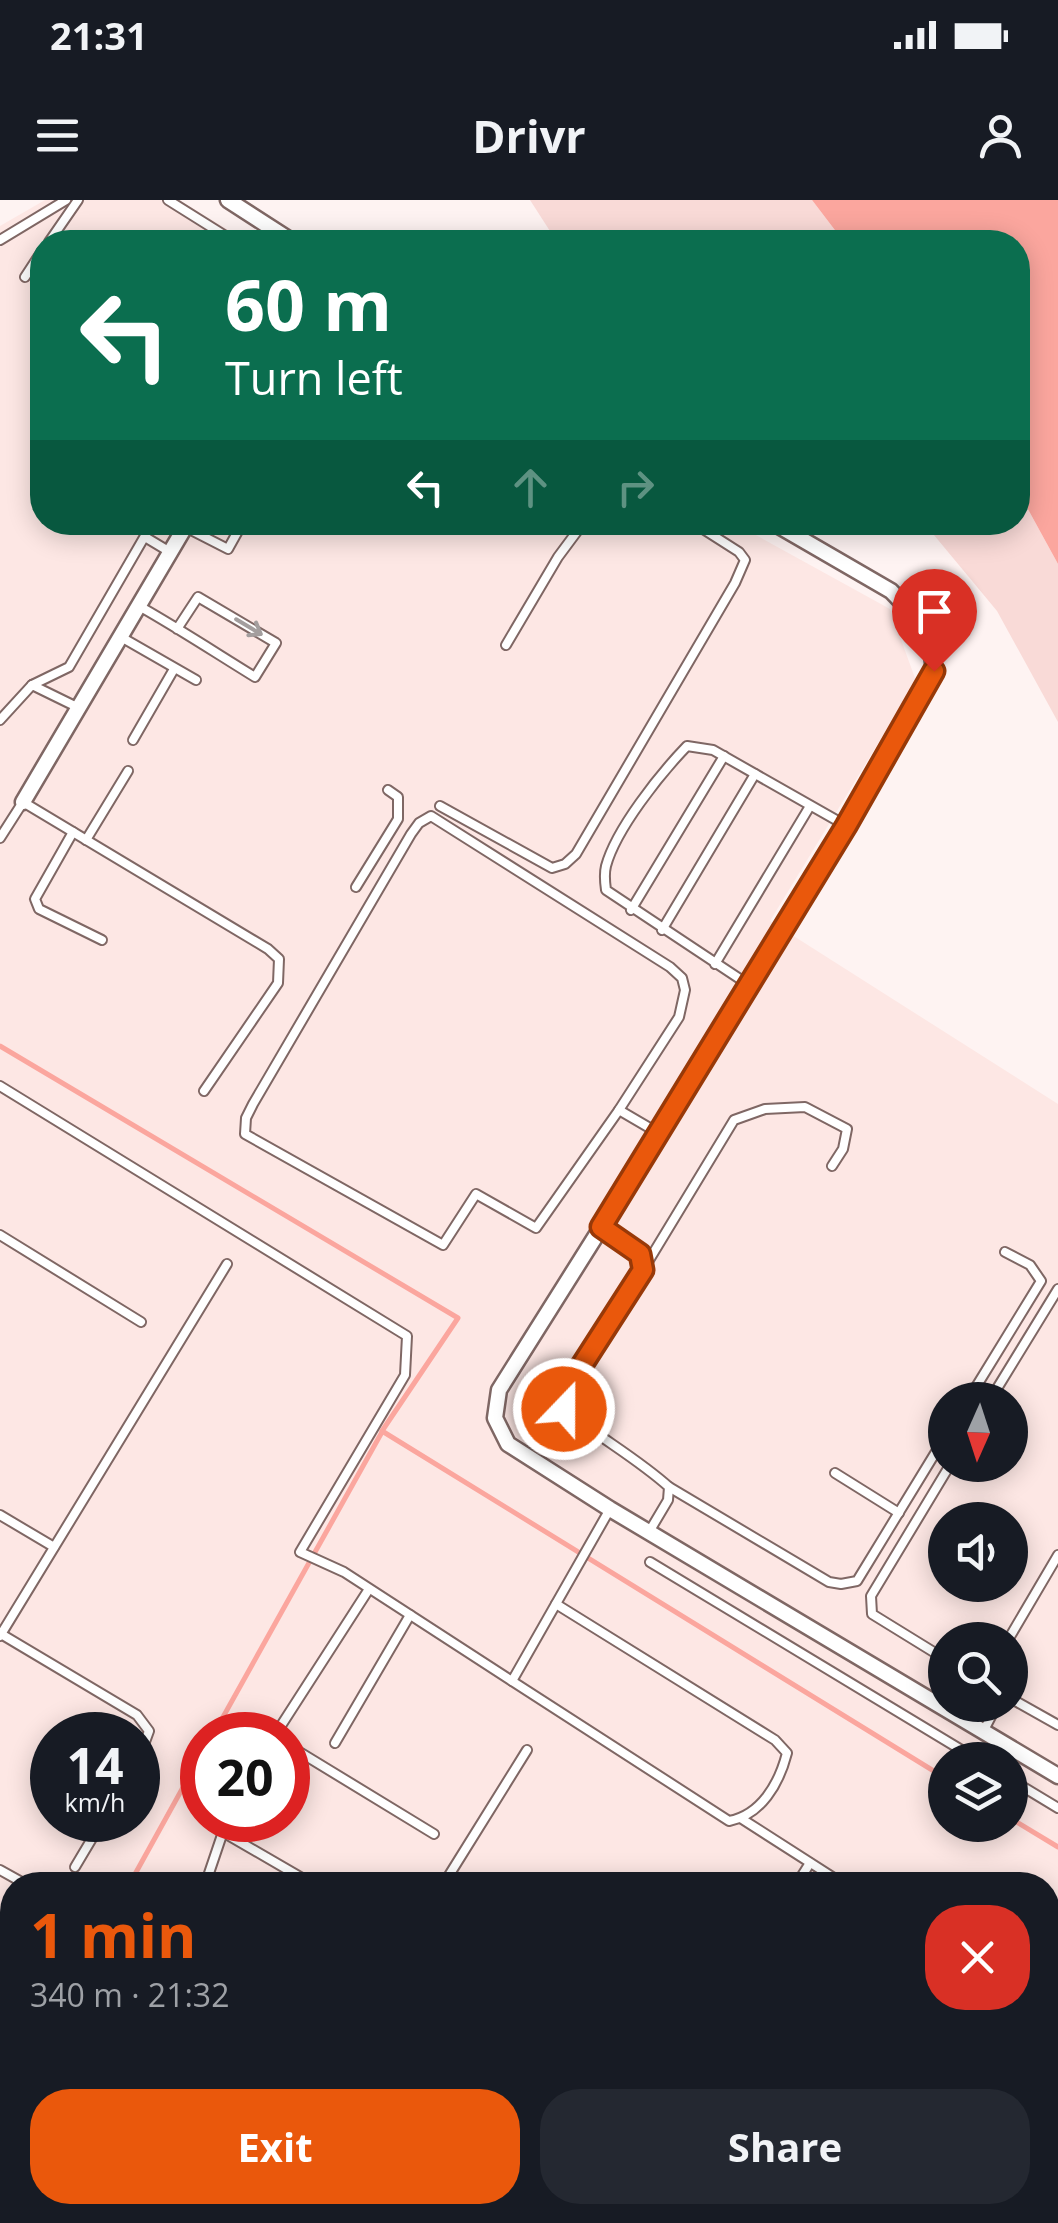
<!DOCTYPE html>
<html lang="en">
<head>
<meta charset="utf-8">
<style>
  body { margin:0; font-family:"Open Sans",sans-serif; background:#242831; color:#f1f3f6; height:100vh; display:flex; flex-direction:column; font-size:38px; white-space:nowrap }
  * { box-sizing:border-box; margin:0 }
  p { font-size:32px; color:#9ea1a6 }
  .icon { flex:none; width:55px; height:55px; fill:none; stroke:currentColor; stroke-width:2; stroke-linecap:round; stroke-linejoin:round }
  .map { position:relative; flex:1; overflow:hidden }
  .details { position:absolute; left:0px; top:1672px; width:1060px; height:352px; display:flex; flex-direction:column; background:#171b24; border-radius:40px 40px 0 0; box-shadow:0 5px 25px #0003 }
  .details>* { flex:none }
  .banner { position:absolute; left:30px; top:30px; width:1000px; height:305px; border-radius:40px; box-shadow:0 5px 25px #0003; background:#0b6e4f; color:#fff; overflow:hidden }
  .needle { width:65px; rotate:183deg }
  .buttons { position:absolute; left:928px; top:1182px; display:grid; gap:20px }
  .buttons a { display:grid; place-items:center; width:100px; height:100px; border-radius:50%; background:#171b24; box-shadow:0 5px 25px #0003; font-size:50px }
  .speed { position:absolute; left:30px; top:1512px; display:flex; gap:20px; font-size:50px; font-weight:700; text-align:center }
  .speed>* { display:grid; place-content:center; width:130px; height:130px; border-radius:50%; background:#171b24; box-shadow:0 5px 25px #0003; line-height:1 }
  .speed small { font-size:25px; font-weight:400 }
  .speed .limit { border:15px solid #d22; background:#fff; color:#111 }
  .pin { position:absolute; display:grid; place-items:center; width:85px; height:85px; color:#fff; margin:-102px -42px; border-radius:50% 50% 50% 0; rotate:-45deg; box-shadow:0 0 10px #0007 }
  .pin .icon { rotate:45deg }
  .me { position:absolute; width:110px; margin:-55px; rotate:22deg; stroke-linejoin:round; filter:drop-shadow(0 0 8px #0008) }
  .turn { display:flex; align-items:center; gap:35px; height:210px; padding:0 30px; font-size:45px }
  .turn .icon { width:130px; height:130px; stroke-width:2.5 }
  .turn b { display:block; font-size:70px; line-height:85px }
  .lanes { display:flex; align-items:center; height:95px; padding:0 30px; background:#0003; justify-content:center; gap:50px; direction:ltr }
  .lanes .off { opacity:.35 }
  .round { display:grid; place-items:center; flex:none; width:105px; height:105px; border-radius:40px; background:#242831 }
  .head { display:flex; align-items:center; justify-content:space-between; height:170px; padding:0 30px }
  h1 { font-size:60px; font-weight:700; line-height:75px; color:#ea580c }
  .button { display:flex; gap:20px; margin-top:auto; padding:20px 30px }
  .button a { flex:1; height:115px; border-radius:40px; background:#ea580c; color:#fff; font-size:40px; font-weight:700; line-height:115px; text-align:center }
  .button a+a { background:#242831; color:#f1f3f6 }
  .status { display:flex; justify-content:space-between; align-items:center; height:70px; padding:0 50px; background:#171b24; direction:ltr }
  .status svg { height:28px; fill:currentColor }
  header { display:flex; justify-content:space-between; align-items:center; height:130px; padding:0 30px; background:#171b24; font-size:45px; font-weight:700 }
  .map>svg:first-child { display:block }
  .built { fill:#fde7e4; fill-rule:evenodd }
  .green { fill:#f9dad7 }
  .water { fill:#fba69e }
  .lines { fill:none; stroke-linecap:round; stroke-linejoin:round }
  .stream { stroke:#fba69e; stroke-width:5 }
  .lane-casing { stroke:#7f6764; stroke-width:12 }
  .street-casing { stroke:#7f6764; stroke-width:19 }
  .lane { stroke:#fff; stroke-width:8 }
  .street { stroke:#fff; stroke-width:14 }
  .oneway { stroke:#a39e9e }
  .route-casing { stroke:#983908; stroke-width:25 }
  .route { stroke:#ea580c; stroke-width:18 }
</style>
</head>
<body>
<div class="status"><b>21:31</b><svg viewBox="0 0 49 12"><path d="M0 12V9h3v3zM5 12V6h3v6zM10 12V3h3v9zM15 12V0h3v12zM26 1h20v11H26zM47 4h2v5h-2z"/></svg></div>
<header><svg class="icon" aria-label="menu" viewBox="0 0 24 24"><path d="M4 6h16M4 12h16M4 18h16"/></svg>Drivr<svg class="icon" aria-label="person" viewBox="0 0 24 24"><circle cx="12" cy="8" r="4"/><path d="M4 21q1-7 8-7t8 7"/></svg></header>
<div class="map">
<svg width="1058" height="2023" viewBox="0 0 1058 2023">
  <rect width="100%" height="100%" fill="#fef3f2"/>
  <path class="built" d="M45 0H179L248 42H42V322L734 323 890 409 916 481 770 721 1058 904V2023H0V26ZM945 1200H1010V1265H945ZM945 1320H1010V1385H945ZM945 1440H1010V1505H945ZM52 1535H138V1620H52ZM202 1535H288V1620H202ZM945 1560H1010V1625H945ZM12 1685H1048V2012H12Z"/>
  <g class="green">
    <polygon points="530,0 812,0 844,42 557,42"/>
    <polygon points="1018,291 1058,364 1058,522 997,411 924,323 1018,322"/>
  </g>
  <polygon class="water" points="812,0 1058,0 1058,364 1018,291 1018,42 844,42"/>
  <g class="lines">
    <g class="stream">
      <polyline points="0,846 458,1118 382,1231 945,1578"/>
      <polyline points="213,1535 382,1232"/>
      <polyline points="1010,1618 1058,1647"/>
      <polyline points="129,1685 202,1553"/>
      <polyline points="0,1916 12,1894"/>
    </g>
    <g class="lane-casing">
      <g id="lane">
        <polyline points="168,0 235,42"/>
        <polyline points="0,40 66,0"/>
        <polyline points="49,42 78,0"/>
        <polyline points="25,77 42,51"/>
        <polyline points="185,327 228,349 243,322"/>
        <polyline points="145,337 170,352"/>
        <path d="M139 406C178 428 216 453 255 477L276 443 198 397 177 429"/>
        <polyline points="121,437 196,480"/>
        <polyline points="506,445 558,357 584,322"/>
        <polyline points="32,485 69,467 153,322"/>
        <polyline points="0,520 32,485 79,508"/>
        <polyline points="133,540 174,469"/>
        <polyline points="440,606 552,668 565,664 576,654 735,383 745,360 739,352 692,322"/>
        <polygon points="431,616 670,767 682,778 685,790 679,817 619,910 536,1028 476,994 443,1045 245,934 246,918 253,904 411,634 419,623"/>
        <polyline points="73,632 35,699 39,709 102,740"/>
        <polyline points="0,638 23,602 268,749 279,759 278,783 204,891"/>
        <polyline points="86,640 128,571"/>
        <polyline points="356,687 398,619 398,597 388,590"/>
        <polyline points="631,710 724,556"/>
        <polyline points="662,730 755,574"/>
        <polyline points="715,764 810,606"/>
        <path d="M749 785 606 690C605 683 604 674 606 666 616 629 660 574 687 546L713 550 845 625"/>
        <polyline points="0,886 407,1136 405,1175 300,1352 344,1372 512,1481 610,1309"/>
        <polyline points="619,910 660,934"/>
        <path d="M602 1028 640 1054 643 1070 566 1190 564 1209C598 1237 637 1258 669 1287L668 1300 649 1332"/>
        <polyline points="0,1035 141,1122"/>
        <polyline points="643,1070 734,920 765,909 805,907 847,929 843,949 832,966"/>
        <polyline points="968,1200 1041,1081 1030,1065 1005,1052"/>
        <polyline points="990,1200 1058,1089"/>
        <polyline points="835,1273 899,1313"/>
        <polyline points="669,1287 829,1382 841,1384 857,1381 945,1237"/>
        <polyline points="0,1315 54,1347"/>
        <polyline points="650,1362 978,1560"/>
        <polyline points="1,1434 137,1515 149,1531 138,1561"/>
        <polyline points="0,1436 227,1064"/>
        <polyline points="1008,1440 1058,1355"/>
        <polyline points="945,1459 872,1414 871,1396 950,1265"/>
        <path d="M512 1481 729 1621C761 1615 779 1584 787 1553L775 1540 556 1404"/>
        <polyline points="1010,1498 1058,1525"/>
        <polyline points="964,1520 972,1505"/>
        <polyline points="983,1532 997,1505"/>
        <polyline points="275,1535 369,1389"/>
        <polyline points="335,1543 410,1415"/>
        <polyline points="288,1545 434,1634"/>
        <polyline points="1010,1579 1058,1608"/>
        <polyline points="742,1619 845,1685"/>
        <polyline points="221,1631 314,1685"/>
        <polyline points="75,1667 103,1620"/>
        <polyline points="0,1670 27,1685"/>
        <polyline points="205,1685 227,1620"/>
        <polyline points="443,1685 527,1550"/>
        <polyline points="796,1685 810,1663"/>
        <polyline points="0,1728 12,1735"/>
        <polyline points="1048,1817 1051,1820 1052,1847 1048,1854"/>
        <polyline points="0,1979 12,1961"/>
        <polyline points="146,2012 163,2023"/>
        <polyline points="289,2012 307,2023"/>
        <polyline points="875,2012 893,2023"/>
        <polyline points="407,2023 413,2012"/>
        <polyline points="595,2023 601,2012"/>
        <polyline points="943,2023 949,2012"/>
      </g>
    </g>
    <g class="street-casing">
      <g id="street">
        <polyline points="228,0 293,42"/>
        <polyline points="772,322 891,391 919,420 930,440 934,471 845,626 660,934 499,1190 495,1218 508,1244 610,1309 1058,1576"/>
        <polyline points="23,602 188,322"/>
      </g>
    </g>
    <use href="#lane" class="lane"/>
    <use href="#street" class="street"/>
  </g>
  <defs><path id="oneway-shaft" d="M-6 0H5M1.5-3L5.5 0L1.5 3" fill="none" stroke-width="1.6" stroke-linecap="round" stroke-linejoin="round" transform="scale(2.5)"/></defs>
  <use class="oneway" href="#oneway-shaft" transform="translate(249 427) rotate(31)"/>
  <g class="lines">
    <g class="route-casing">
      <polyline id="route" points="564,1209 566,1190 643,1070 640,1054 601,1027 846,626 934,471"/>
    </g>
    <use href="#route" class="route"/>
  </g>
</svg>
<div class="buttons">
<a><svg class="needle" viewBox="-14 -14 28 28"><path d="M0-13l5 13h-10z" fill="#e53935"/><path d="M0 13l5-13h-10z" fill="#9ea1a6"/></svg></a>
<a><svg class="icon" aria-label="sound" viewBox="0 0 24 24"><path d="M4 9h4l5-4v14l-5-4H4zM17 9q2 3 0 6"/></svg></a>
<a><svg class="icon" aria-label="search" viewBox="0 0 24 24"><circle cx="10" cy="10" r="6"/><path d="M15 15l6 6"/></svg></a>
<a><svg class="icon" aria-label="layers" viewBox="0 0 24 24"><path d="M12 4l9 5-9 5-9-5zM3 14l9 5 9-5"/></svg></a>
</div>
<div class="speed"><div>14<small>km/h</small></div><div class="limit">20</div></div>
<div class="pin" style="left:934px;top:471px;background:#d93025"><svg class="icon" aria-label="arrive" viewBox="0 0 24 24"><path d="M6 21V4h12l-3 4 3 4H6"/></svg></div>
<svg class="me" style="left:564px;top:1209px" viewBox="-20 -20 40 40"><circle r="17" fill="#ea580c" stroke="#fff" stroke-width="3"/><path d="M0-11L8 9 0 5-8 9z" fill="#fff"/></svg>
<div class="banner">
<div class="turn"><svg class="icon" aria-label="left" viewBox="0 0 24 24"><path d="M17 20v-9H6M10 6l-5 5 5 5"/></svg><div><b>60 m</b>Turn left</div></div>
<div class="lanes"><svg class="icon" aria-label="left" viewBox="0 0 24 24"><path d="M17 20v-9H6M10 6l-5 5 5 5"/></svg><svg class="icon off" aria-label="ahead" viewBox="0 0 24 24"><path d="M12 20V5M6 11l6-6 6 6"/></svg><svg class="icon off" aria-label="right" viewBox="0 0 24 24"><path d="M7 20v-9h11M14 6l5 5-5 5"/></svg></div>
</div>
<section class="details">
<div class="head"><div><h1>1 min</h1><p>340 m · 21:32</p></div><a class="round" style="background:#d93025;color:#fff"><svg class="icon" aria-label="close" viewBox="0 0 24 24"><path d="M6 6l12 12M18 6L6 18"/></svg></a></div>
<div class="button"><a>Exit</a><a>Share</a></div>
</section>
</div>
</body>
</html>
